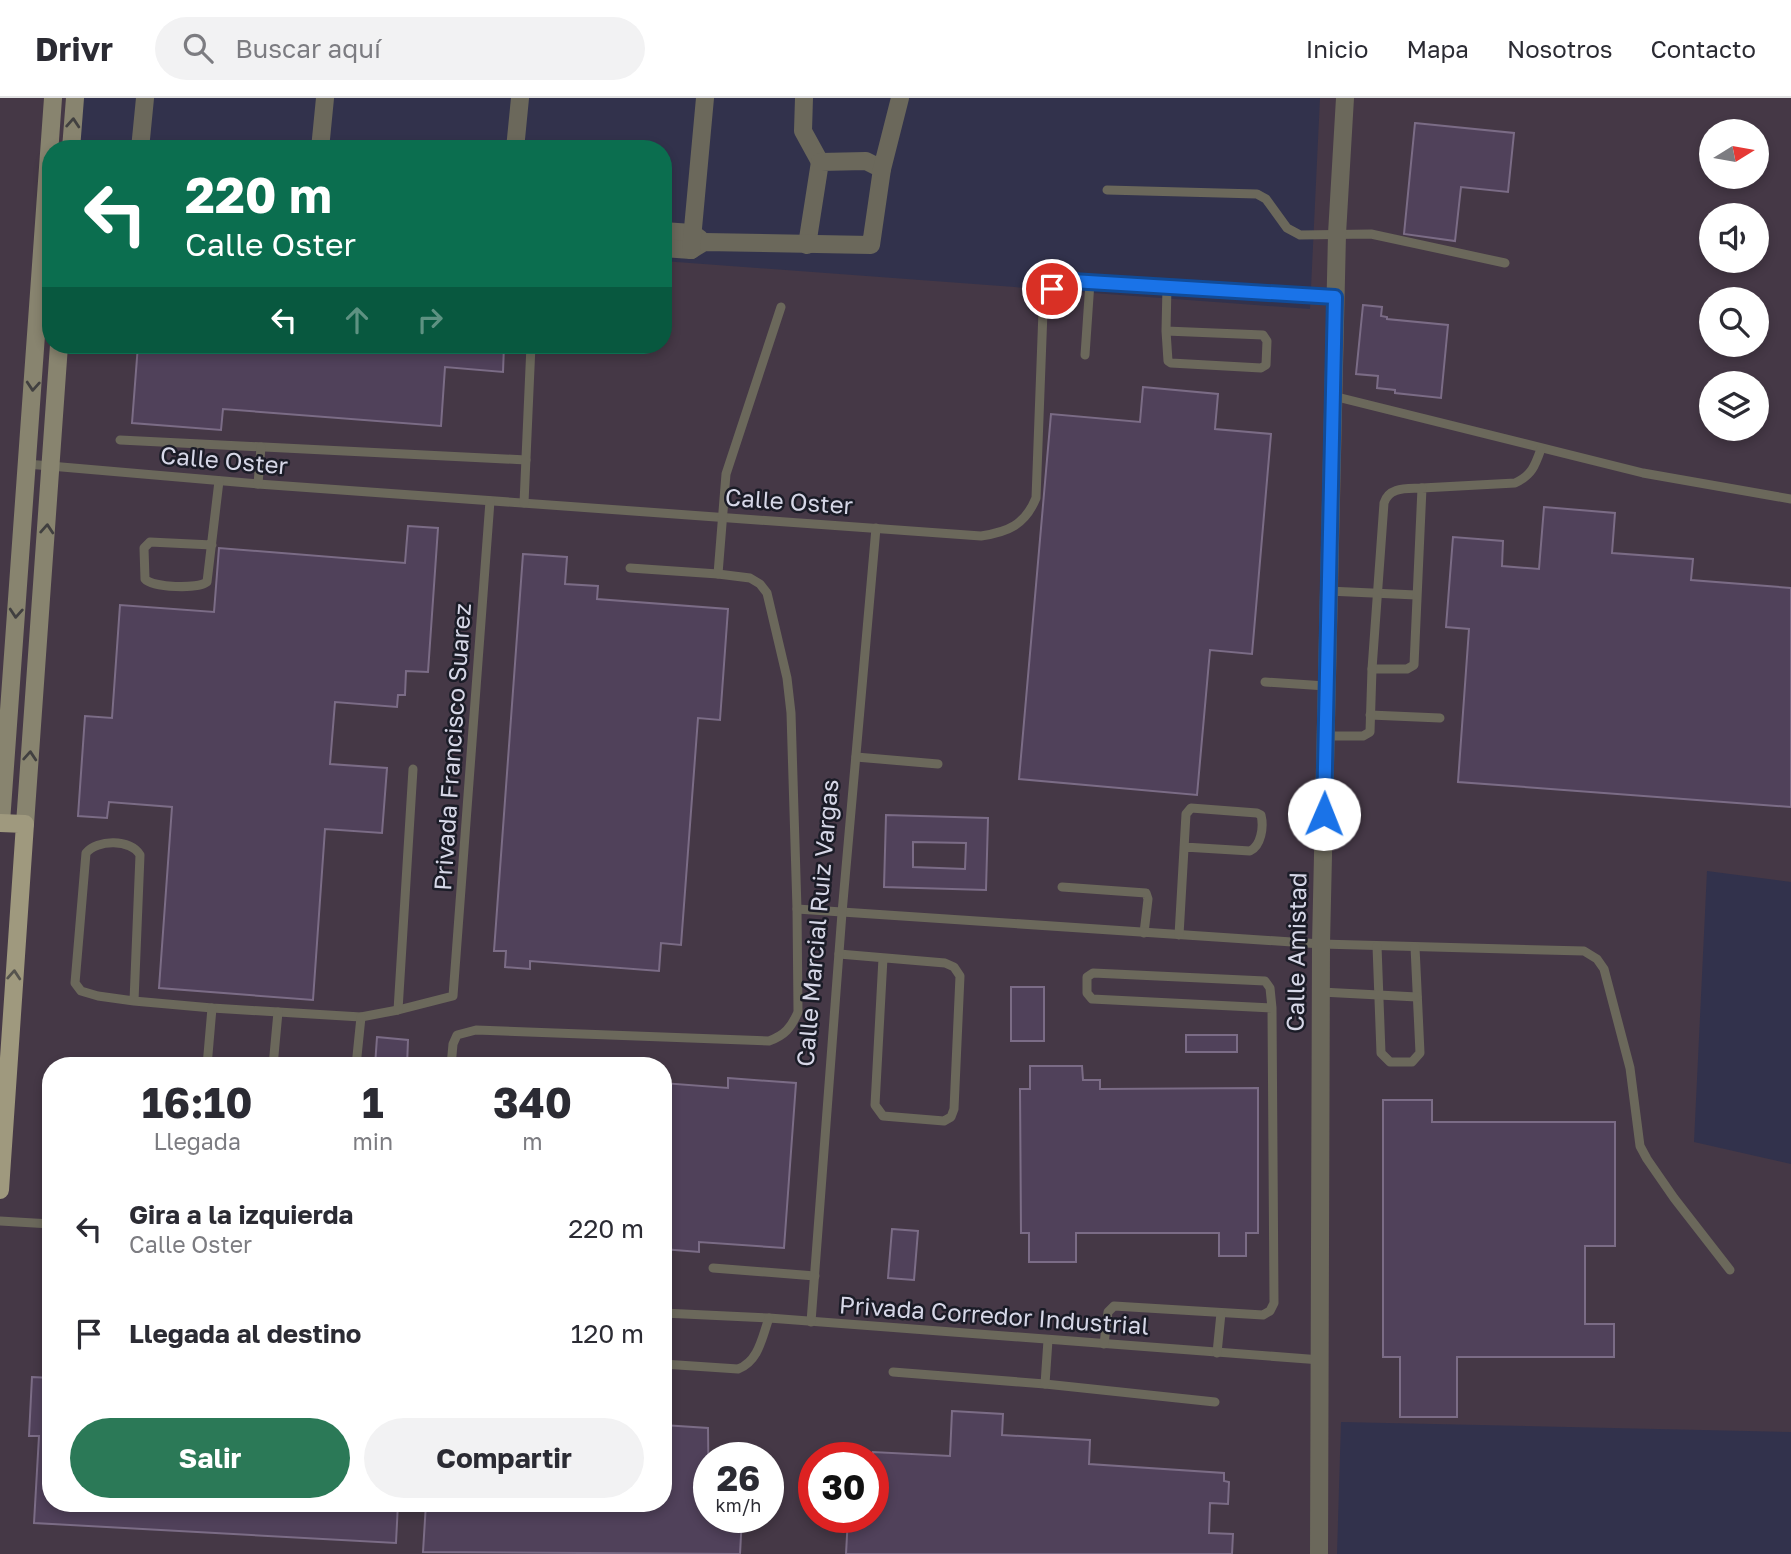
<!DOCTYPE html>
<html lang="es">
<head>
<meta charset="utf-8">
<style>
  body { margin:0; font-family:"Golos Text",sans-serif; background:#f2f2f3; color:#2b2b33; height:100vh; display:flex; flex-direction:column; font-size:26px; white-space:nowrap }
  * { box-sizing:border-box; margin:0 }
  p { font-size:23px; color:#7c7c81 }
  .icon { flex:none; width:38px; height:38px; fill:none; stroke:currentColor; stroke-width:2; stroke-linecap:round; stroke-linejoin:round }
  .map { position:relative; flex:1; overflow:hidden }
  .drawer { position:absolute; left:42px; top:959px; width:630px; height:455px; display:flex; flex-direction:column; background:#fff; border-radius:28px; box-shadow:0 4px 10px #0003 }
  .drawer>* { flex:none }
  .banner { position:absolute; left:42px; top:42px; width:630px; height:214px; border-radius:28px; box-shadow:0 4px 10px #0003; background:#0b6e4f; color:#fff; overflow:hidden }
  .needle { width:46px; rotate:79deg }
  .buttons { position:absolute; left:1699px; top:21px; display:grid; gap:14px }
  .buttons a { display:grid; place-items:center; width:70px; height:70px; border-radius:50%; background:#fff; box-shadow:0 4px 10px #0003; font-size:35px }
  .speed { position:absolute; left:693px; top:1344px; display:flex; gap:14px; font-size:35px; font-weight:700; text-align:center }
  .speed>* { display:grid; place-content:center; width:91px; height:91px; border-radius:50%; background:#fff; box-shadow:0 4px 10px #0003; line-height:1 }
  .speed small { font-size:18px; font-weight:400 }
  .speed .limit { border:10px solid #d22; background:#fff; color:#111 }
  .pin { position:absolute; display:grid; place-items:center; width:60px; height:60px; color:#fff; margin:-30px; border:4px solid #fff; border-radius:50%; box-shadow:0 2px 7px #0007 }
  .me { position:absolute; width:77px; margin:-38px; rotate:1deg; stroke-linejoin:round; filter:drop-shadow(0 0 5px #0008) }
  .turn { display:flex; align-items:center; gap:24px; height:147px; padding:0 28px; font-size:32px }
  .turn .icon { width:91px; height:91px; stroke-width:2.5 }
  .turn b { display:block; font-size:49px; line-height:60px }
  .lanes { display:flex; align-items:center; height:66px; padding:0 28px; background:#0003; justify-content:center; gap:35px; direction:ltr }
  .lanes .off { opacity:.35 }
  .eta { display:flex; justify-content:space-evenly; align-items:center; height:119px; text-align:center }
  .eta b { font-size:42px; font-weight:700; line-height:49px }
  .button { display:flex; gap:14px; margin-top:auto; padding:14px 28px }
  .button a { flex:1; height:80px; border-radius:42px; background:#2b7957; color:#fff; font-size:28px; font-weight:700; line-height:80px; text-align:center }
  .button a+a { background:#f2f2f3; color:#2b2b33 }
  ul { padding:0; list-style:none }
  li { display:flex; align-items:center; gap:21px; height:105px; padding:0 28px }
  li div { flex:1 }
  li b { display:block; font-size:26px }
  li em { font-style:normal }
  header { display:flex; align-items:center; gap:42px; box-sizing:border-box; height:98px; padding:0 35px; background:#fff; border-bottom:2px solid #e1e1e2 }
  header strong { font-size:33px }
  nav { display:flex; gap:38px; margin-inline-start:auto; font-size:24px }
  .search { width:490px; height:63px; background:#f2f2f3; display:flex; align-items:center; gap:18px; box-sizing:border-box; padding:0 24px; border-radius:38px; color:#7c7c81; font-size:26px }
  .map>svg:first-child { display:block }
  .industrial { fill:#453846; fill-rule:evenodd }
  .building { fill:#50415a; stroke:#7b6c86; stroke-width:2; fill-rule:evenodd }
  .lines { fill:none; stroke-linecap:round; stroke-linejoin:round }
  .lane { stroke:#6b685b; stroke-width:9 }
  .street { stroke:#6b685b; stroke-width:18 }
  .secondary { stroke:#88846f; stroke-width:18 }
  .primary { stroke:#9f997e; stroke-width:18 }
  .oneway { stroke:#414040 }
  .oneway2 { stroke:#56544e }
  .route-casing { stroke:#114b97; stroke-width:18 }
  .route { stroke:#1a73e8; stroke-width:12 }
  .labels { text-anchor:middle; stroke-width:5; stroke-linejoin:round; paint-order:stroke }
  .street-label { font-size:24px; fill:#d6d7e7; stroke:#1b1c27 }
</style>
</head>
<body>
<header>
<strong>Drivr</strong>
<div class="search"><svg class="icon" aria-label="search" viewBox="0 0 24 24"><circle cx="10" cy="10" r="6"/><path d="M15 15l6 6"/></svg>Buscar aquí</div>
<nav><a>Inicio</a><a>Mapa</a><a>Nosotros</a><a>Contacto</a></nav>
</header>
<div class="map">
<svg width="1791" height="1456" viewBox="0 0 1791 1456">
  <rect width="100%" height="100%" fill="#32324c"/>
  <path class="industrial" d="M0 0H71L67 51H51V247H663V163L1310 211 1320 0H1791V784L1707 773 1694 1044 1791 1066V1334L1341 1324 1337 1456H0ZM1712 33H1757V79H1712ZM1712 117H1757V163H1712ZM1712 201H1757V247H1712ZM1712 285H1757V331H1712ZM51 968H663V1405H51ZM709 1360H768V1419H709ZM814 1360H873V1419H814Z"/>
  <g class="building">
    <polygon points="1415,25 1514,35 1508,94 1461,89 1455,143 1404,136"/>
    <polygon points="1363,207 1382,209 1381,218 1387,219 1387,221 1448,227 1441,300 1395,295 1395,292 1377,290 1378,278 1356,276"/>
    <polygon points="138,247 504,247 503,274 445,269 441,328 223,311 221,332 132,325"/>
    <polygon points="1143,289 1218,296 1215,331 1271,336 1252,556 1210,552 1197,697 1019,681 1051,316 1140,324"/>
    <polygon points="1544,409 1615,415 1612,455 1693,461 1691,482 1791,490 1791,709 1458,684 1469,531 1446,529 1453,439 1503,443 1502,468 1539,471"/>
    <polygon points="408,428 438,430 428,574 406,573 405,597 398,597 397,609 335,604 330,666 387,670 382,735 325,731 313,902 159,890 172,709 109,704 107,720 78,718 85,618 112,620 120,507 214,514 219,450 405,465"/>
    <polygon points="523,456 567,459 565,486 598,488 597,501 728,511 720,622 698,620 681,847 661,845 659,873 530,863 530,871 505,869 506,853 494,853"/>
    <path d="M886 717 988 720 986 792 884 789ZM913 744 966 745 965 771 913 769Z"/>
    <rect x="1011" y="889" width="33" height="54"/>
    <rect x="1186" y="937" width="51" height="17"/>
    <polygon points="377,939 408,942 407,968 375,968"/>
    <polygon points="1030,968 1082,968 1083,982 1100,982 1100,991 1258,990 1258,1135 1246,1135 1246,1158 1219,1158 1219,1135 1076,1135 1076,1164 1029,1164 1029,1135 1021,1135 1020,991 1030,991"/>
    <polygon points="728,980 796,985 784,1150 699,1144 699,1154 663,1151 663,985 728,990"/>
    <polygon points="1383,1002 1432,1002 1432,1024 1615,1024 1615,1148 1585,1148 1585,1226 1614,1226 1614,1259 1457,1259 1457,1319 1400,1319 1400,1259 1383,1259"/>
    <polygon points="892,1131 918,1133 914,1182 888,1180"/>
    <polygon points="32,1279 51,1280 51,1405 398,1405 396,1445 34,1425 39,1338 29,1338"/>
    <polygon points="952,1313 1003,1316 1002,1337 1090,1342 1089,1366 1224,1375 1224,1383 1229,1384 1228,1406 1210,1405 1209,1435 1233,1436 1232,1456 846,1456 848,1419 873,1419 873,1354 950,1358"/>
    <polygon points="663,1327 708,1330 709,1419 742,1419 740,1456 423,1454 426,1405 663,1405"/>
  </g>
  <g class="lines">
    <g class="lane">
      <polyline points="1107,92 1257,96 1266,101 1287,130 1300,137 1371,136 1505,165"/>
      <polyline points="1166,233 1263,237 1267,243 1266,267 1261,270 1171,265 1168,263 1166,233 1167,188"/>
      <polyline points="1085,257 1090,184"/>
      <polyline points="1333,298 1643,375 1791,401"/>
      <polyline points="120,342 526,362"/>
      <path d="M27 366 258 386 981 438C1008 434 1025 427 1036 400L1043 213C1047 195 1054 188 1072 183L1335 199"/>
      <polyline points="258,386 261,349"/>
      <polyline points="524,405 531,247"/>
      <path d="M212 447 150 444 144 450 145 481C153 490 198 491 207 484L219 383"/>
      <polyline points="718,476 726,376 781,209"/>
      <polyline points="1328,493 1416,497"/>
      <path d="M1372 571H1407L1414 567 1422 390 1515 385C1532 377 1535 368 1541 351"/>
      <polyline points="1265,584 1326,588"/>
      <polyline points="1370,617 1440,620"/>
      <path d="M1325 638H1363L1370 634 1372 571 1384 405C1389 388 1408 391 1422 390"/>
      <polyline points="856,659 938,666"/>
      <polyline points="1062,789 1146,795 1148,801 1144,835"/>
      <polyline points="797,811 1321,846 1584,853 1597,861 1604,871 1630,970 1640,1048 1647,1061 1674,1100 1730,1172"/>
      <path d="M1179 837 1186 716 1191 710 1257 715 1261 717C1264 729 1261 748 1250 753L1184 749"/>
      <polyline points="1377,848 1381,955 1390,964 1412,964 1420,955 1415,849"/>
      <polyline points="839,856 945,865 954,869 960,878 954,1011 951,1019 944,1023 883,1018 875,1007 883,860"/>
      <polyline points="1321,894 1417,899"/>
      <path d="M134 903 140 757C131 741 97 741 86 755L75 885 81 893 98 898 134 903 212 910 361 919 398 912 453 898 490 403"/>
      <polyline points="398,912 413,671"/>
      <polyline points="207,968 212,910"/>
      <polyline points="273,968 278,914"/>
      <polyline points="356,968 361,919"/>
      <path d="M451 968 453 946 457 937 476 932 769 943C785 937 791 930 798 914L797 811 791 615 787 580 767 495 760 486 750 480 718 476 630 470"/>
      <polyline points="0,1123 51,1126"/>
      <polyline points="713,1170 815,1178"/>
      <polyline points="663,1215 769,1220 1321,1262"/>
      <polyline points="811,1224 842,815 876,430"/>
      <polyline points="1104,1246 1108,1214 1114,1208 1263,1217 1270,1213 1274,1205 1272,910 1270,890 1265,883 1093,875 1087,879 1087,895 1092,901 1272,910"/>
      <polyline points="1217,1255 1221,1215"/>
      <path d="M663 1266 738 1271C759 1263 762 1239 769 1220"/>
      <polyline points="893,1274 1045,1286 1215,1304"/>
      <polyline points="1045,1286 1048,1242"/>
    </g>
    <g class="street">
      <polyline points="804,0 803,33 820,64"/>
      <polyline points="140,51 145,0"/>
      <polyline points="320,51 325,0"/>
      <polyline points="515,51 520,0"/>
      <polyline points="663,133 692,135 700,141"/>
      <polyline points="807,147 820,64 866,63 882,71"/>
      <polyline points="663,150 691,152"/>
      <polyline points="691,152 704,144 871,147 882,71 900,0"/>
      <polyline points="691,152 705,0"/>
      <polyline points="1319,1456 1321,846 1337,136 1345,0"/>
    </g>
    <g class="secondary">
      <polyline points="71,51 75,0"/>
      <polyline points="1,724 53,0"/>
      <polyline points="25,726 59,247"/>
    </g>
    <polyline class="primary" points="0,725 25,726 0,1092"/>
  </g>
  <defs><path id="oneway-chevron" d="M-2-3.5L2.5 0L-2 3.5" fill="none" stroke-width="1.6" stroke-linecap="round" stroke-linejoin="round" transform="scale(1.75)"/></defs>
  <g class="oneway">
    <use href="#oneway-chevron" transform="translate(73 25) rotate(-86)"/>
    <use href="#oneway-chevron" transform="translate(33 288) rotate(94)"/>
    <use href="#oneway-chevron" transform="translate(47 431) rotate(-86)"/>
    <use href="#oneway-chevron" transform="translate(16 515) rotate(94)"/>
    <use href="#oneway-chevron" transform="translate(30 658) rotate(-86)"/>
  </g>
  <use class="oneway2" href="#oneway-chevron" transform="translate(14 877) rotate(-86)"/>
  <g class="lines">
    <g class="route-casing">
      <polyline id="route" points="1052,191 1072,183 1335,199 1324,716"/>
    </g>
    <use href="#route" class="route"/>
  </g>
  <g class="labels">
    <g class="street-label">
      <text transform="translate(224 363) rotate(5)" y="8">Calle Oster</text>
      <text transform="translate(789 404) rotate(4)" y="8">Calle Oster</text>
      <text transform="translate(453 649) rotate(-86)" y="8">Privada Francisco Suarez</text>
      <text transform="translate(818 825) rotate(-85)" y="8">Calle Marcial Ruiz Vargas</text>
      <text transform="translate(1297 854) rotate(-89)" y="8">Calle Amistad</text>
      <text transform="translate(994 1218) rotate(4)" y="8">Privada Corredor Industrial</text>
    </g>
  </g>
</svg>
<div class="buttons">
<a><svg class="needle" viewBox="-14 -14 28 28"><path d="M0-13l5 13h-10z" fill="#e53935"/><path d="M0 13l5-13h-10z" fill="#7c7c81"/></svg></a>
<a><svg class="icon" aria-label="sound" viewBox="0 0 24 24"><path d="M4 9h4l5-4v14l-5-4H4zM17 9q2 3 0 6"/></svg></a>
<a><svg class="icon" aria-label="search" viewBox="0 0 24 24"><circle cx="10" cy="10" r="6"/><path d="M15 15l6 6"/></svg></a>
<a><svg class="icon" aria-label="layers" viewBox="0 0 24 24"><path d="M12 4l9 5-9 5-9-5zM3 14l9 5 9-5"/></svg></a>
</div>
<div class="speed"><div>26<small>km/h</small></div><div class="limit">30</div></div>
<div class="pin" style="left:1052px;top:191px;background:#d93025"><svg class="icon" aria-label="arrive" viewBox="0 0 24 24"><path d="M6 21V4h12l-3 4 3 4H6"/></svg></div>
<svg class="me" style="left:1324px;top:716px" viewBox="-20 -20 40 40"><circle r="19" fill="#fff"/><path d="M0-13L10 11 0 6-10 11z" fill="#1a73e8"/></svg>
<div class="banner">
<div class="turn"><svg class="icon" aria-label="left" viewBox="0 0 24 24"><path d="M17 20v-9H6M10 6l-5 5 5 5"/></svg><div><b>220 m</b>Calle Oster</div></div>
<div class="lanes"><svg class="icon" aria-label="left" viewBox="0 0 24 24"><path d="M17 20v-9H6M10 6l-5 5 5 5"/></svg><svg class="icon off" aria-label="ahead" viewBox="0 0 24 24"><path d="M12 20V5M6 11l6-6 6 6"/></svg><svg class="icon off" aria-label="right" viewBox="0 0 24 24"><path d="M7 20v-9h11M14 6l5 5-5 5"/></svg></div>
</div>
<section class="drawer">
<div class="eta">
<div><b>16:10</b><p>Llegada</p></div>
<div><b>1</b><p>min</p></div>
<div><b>340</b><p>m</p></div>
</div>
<ul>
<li><svg class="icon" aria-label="left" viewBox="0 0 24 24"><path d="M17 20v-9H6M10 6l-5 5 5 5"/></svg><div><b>Gira a la izquierda</b><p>Calle Oster</p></div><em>220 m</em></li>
<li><svg class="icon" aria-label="arrive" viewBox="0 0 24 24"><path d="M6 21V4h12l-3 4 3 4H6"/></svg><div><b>Llegada al destino</b></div><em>120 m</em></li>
</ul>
<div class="button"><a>Salir</a><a>Compartir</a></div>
</section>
</div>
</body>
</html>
